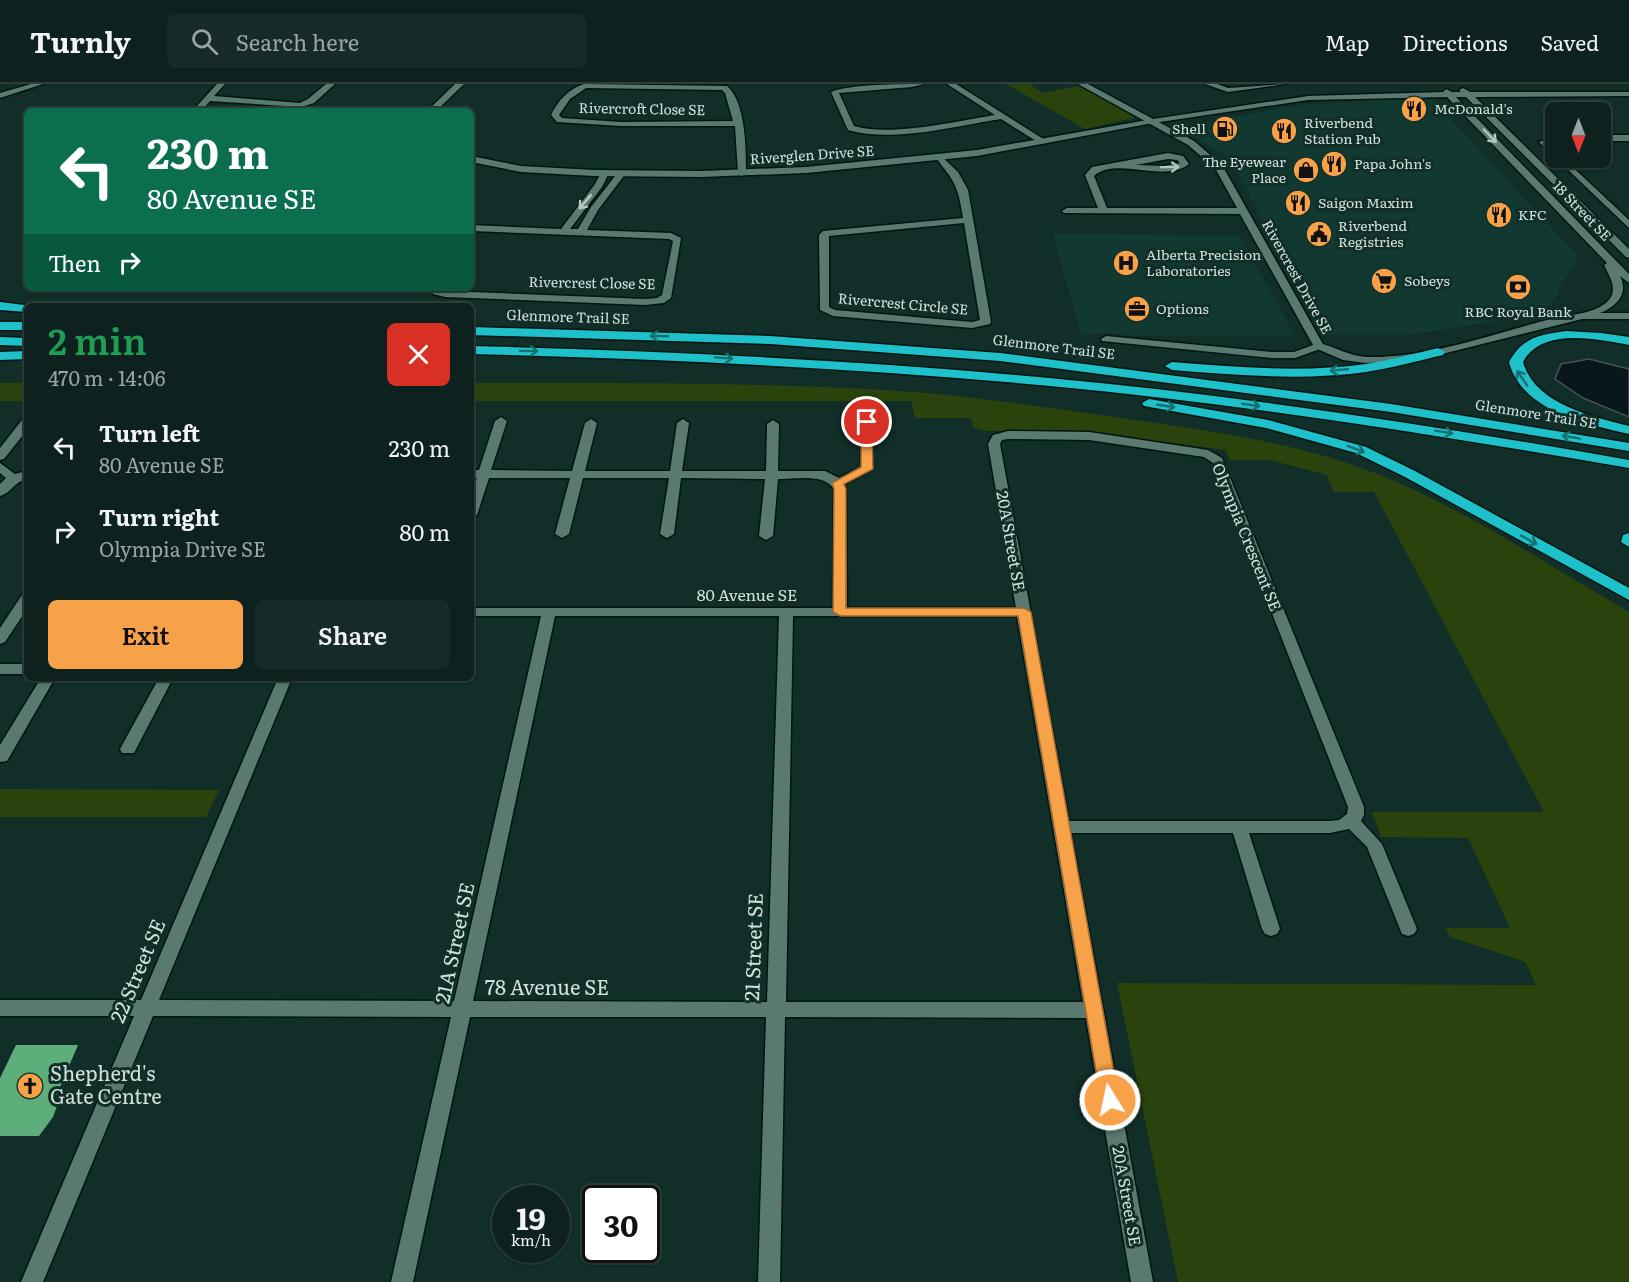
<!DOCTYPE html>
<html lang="en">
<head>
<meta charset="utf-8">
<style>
  body { margin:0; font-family:Literata,serif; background:#162a27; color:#f1f3f6; height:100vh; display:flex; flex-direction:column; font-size:22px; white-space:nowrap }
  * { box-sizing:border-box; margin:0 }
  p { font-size:20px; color:#9aa4a4 }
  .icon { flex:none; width:33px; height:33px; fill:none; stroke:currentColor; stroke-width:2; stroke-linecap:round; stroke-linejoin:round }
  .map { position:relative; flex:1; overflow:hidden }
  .drawer { position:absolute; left:24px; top:219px; width:450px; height:378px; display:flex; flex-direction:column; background:#0d221e; border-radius:9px; box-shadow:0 2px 4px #0004,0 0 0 2px #2d3f3c }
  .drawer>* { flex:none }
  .guide { position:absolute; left:24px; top:24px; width:450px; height:183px; border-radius:9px; box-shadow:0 2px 4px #0004,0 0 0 2px #2d3f3c; background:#0b6e4f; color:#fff; overflow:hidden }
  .needle { width:39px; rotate:180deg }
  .controls { position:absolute; left:1545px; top:18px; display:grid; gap:12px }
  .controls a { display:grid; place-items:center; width:66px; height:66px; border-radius:9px; background:#0d221e; box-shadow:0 2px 4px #0004,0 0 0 2px #2d3f3c; font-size:30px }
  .speed { position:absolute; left:492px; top:1101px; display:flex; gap:12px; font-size:30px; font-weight:700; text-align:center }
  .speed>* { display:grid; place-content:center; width:78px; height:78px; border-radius:50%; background:#0d221e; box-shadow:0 2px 4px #0004,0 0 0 2px #2d3f3c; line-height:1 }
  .speed small { font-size:15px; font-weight:400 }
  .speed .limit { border:3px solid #111; border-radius:9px; background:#fff; color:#111 }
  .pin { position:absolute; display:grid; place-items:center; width:51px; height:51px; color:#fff; margin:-26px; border:3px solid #fff; border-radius:50%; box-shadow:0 2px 6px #0007 }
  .me { position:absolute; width:66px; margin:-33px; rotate:350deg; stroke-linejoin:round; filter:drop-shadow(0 0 4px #0008) }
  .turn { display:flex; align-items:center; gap:21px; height:126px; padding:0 24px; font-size:27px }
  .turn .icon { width:78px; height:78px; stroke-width:2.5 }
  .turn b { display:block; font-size:42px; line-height:51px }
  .then { display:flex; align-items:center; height:57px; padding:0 24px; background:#0003; gap:12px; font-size:22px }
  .round { display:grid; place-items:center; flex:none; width:63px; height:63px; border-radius:9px; background:#162a27 }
  .overview { display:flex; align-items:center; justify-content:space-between; height:102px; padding:0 24px }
  h1 { font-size:36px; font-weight:600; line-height:45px; color:#1e9e55 }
  .action { display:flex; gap:12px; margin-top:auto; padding:12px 24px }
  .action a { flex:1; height:69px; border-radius:9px; background:#f7a149; color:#111; font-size:24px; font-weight:600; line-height:69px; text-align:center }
  .action a+a { background:#162a27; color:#f1f3f6 }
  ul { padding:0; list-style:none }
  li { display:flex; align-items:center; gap:18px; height:84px; padding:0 24px }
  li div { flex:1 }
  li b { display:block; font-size:22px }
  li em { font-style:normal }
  header { display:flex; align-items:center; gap:36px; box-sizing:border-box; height:84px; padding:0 30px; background:#0d221e; border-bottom:2px solid #2d3f3c }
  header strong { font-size:28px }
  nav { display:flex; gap:33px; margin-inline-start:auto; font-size:21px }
  .search { width:420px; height:54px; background:#162a27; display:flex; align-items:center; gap:15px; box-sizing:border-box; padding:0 21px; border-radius:9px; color:#9aa4a4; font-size:22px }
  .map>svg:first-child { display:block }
  .built { fill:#113931 }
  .green { fill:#2a430d }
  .water { fill:#09171c; stroke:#455456; stroke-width:1.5 }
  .building { fill:#5eae7b }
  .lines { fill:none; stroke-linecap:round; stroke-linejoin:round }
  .street-casing { stroke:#001611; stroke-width:3 }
  .secondary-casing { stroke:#001611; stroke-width:3 }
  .highway-casing { stroke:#001611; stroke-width:3 }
  .street { fill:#5a7971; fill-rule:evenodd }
  .secondary { fill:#5a7971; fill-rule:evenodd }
  .highway { fill:#1ec1c9; fill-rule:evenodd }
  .oneway { stroke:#b3c8c2 }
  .oneway2 { stroke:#177070 }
  .route { fill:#f7a149; stroke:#a1692f; stroke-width:1.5 }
  .labels { text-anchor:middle; stroke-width:6; stroke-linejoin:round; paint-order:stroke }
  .far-street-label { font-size:14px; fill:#d1e2dd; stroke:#112e28 }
  .far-poi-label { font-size:14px; fill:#d1e2dd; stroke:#112e28; text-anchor:start }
  .street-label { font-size:16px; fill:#d1e2dd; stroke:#112e28 }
  .near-street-label { font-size:20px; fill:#d1e2dd; stroke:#112e28 }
  .near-poi-label { font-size:20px; fill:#d1e2dd; stroke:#112e28; text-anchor:start }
</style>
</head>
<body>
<header>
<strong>Turnly</strong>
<div class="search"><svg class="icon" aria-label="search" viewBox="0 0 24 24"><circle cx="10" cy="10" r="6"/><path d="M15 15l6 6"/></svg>Search here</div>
<nav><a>Map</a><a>Directions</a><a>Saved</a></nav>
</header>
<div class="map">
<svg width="1629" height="1198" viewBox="0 0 1629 1198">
  <rect width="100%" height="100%" fill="#112e28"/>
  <g class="built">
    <polygon points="1379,16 1433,16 1578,172 1551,221 1490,238 1410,251 1324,251 1229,74 1179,43 1299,21"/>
    <polygon points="1053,150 1239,151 1296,253 1129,252 1108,249 1081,251"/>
  </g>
  <g class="green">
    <polygon points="1006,0 1029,0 1043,9 1079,2 1131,30 1134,34 1085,45"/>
    <rect x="0" y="299" width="27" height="18"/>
    <path d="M471 299C614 299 757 298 900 307 974 312 1048 324 1122 334 1208 347 1293 357 1375 389 1464 424 1546 480 1629 528V1198H1178L1117 899 1536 901 1525 878 1450 853 1446 844H1510L1468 754 1381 753 1372 728H1544L1374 408H1334L1327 391 1270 376H1230L1225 366 1069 346 985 347 973 343 971 334H915L911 317H471Z"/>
    <polygon points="0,705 219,706 206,733 0,733"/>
  </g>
  <polygon class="water" points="1589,275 1629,285 1629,333 1583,314 1555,295 1561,280"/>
  <polygon class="building" points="16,961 78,961 57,1010 61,1011 53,1033 39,1052 0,1052 0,994"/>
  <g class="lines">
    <g class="street-casing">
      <g id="street">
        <polygon points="217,0 225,0 214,12 300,19 308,15 326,0 335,0 314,19 301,23 210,17 204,24 208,27 196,27 196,23"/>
        <path d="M584 0 727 2C746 18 746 66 746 89L742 92 738 89 735 42H621L557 38 551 31C558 17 568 5 584 0ZM586 4 722 6 725 9 733 37 621 38 562 34 559 31 570 15Z"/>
        <path d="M924 0 912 3 839 9 854 42C892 53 956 37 995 31L947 0H956L1048 58 1041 60 1001 35C955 42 894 59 848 46L831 8C850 0 901 0 924 0Z"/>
        <path d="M1078 0H1088L1194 57 1222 81 1324 262 1323 264 1295 274H1272L1102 257 1101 255 1106 252 1272 268H1294L1313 261 1240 130 1064 129 1062 127 1067 124H1098L1085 91 1092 83 1168 69 1183 72 1189 80C1164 100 1117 72 1094 92L1107 124H1237L1215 84 1188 61ZM1168 75 1177 76 1180 79 1164 82 1136 81Z"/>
        <polygon points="1205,0 1217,0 1228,4 1286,0 1228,8"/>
        <rect x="1600" y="51" width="29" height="6"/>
        <polygon points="1556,52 1556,57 1549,59 1556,66 1556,74 1563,74 1629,136 1629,144 1539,58"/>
        <path d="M940 71 958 88 968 106 991 238 990 240 972 244 833 232 820 226 819 151 823 147 963 134C958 102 955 98 936 74ZM964 139 980 236 972 238 835 226 829 223V152Z"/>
        <polygon points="605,86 609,89 602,103 570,145 578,145 591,123 619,87 625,87 626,89 598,126 587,146 671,149 681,154 671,214 664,219 645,221 445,213 433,210 431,204 441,204 445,207 645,215 657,214 662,211 673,157 669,155 471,147 471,141 561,145 595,100 602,87"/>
        <path d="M501 333 507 337 491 386 572 387 585 339 591 335 597 339 585 387H670L677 339 683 335 689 339 682 387H766L767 340 773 336 779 340 778 387H825L839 394 861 383V338L863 335H871L873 385 843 401 846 405 847 524H1016L988 360 993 351 1008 347 1089 348 1208 366 1222 374 1364 723V731L1361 737 1382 760 1417 845 1414 850 1408 852 1402 850 1367 763 1349 745 1330 749H1249L1280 845 1277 850 1271 852 1265 850 1262 845 1233 749H1071L1153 1198H1131L1086 934 785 933 780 1198H758L766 933H470L413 1198H391L451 933 153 932 43 1198H21L134 932H0V916H141L278 594H292L159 916 454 917 541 532H471V524H833L834 405C823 389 796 395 778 395L773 452 766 456 759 452 765 395 681 394 674 450 667 454 660 450 669 394H583L569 450 562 454 555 450 570 394H489L477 431 471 435V411L477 394H471V386H479L495 337ZM1008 355 1089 356 1204 373 1213 379 1348 723 1347 730 1339 736 1330 737H1069L1000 360 1002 356ZM555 532H779L767 918 473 917ZM793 532H1017L1083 918H786Z"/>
        <polygon points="22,336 27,336 27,346 4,375 0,376 0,364"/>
        <path d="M0 379 15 390 27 387V395C13 398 12 409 0 412V400L6 394 0 389Z"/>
        <polygon points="27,510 27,525 5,558 0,560 0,544 22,511"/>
        <rect x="0" y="580" width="27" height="10"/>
        <polygon points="41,594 55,594 7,677 0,678 0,661"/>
        <polygon points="159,594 173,594 134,669 122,669 120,665"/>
      </g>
    </g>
    <g class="secondary-casing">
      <g id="secondary">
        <polygon points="31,0 43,0 0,14 0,9"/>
        <polygon points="455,0 464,0 436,27 427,27"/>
        <path d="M1463 4 1470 8H1629V12L1475 13 1629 165V174L1626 173 1466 13H1456L1629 190V199L1620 192C1629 210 1617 222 1600 229H1629V235H1582L1438 271 1385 278 1366 279 1343 276 1315 264V260L1319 259C1336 263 1349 272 1367 273 1429 274 1491 250 1551 235 1569 230 1592 231 1607 218 1619 207 1610 193 1604 181L1607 179 1447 13 1308 16 1153 39 977 72 806 89 701 93 594 92 521 88 471 78V72L521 82 594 86 701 87 806 83 977 66 1153 35 1308 12 1443 8 1446 5 1452 8H1461L1459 6Z"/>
      </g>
    </g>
    <g class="highway-casing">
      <g id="highway">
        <polygon points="0,218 32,222 27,222 27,228 0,226"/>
        <rect x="0" y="238" width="27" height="8"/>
        <polygon points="471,243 770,252 1000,269 1391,320 1629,359 1629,367 1391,328 1000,277 770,260 471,251"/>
        <path d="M1566 247 1601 249 1629 253V261C1597 255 1542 243 1523 278 1535 320 1591 332 1629 342V350C1586 340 1522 327 1509 278 1523 253 1539 251 1566 247Z"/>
        <polygon points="0,253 27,254 27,262 0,261"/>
        <path d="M471 262C664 267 857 276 1049 294 1244 312 1437 342 1629 376V384C1437 351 1244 320 1050 302 857 284 664 275 471 270Z"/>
        <path d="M1438 264 1445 268 1443 271C1417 277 1392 284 1366 288 1302 297 1236 291 1172 286L1165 282 1172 278C1236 283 1302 289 1366 280 1390 276 1414 270 1438 264Z"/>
        <polygon points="27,267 27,275 0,276 0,268"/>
        <polygon points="1149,315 1268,336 1366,363 1415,387 1629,504 1629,516 1405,393 1356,369 1266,344 1144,322 1142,319"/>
        <polygon points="1629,449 1629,463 1621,458 1623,451"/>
      </g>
    </g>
    <use href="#street" class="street"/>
    <use href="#secondary" class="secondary"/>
    <use href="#highway" class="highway"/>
  </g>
  <defs><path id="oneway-shaft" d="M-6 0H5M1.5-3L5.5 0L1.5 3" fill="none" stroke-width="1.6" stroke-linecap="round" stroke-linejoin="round" transform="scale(1.5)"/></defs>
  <g class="oneway">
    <use href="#oneway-shaft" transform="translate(1490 52) rotate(46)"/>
    <use href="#oneway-shaft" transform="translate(1170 83) rotate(-1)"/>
    <use href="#oneway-shaft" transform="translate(585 118) rotate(130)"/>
  </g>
  <g class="oneway2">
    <use href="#oneway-shaft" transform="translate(659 252) rotate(-178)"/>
    <use href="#oneway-shaft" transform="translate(529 267) rotate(1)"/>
    <use href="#oneway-shaft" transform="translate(724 274) rotate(4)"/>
    <use href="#oneway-shaft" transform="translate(1339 286) rotate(175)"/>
    <use href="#oneway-shaft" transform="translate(1522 294) rotate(-124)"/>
    <use href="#oneway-shaft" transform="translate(1251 321) rotate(8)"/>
    <use href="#oneway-shaft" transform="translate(1166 322) rotate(8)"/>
    <use href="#oneway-shaft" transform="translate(1444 348) rotate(9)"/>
    <use href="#oneway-shaft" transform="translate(1571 353) rotate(-170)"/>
    <use href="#oneway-shaft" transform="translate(1356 365) rotate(20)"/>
    <use href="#oneway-shaft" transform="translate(1529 456) rotate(29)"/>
  </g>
  <polygon class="route" points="867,335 872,338 873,385 844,400 846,405 846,524 1024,524 1031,528 1119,1016 1116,1022 1110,1024 1103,1022 1101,1016 1018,532 840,532 833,528 834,405 832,399 861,383 861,338"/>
  <defs>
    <g id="restaurant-disc" transform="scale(1.35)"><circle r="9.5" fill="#f7a149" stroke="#112e28"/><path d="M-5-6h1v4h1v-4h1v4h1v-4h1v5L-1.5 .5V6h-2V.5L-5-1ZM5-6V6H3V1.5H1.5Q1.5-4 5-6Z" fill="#111"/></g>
    <g id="fuel-disc" transform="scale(1.35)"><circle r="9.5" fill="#f7a149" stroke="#112e28"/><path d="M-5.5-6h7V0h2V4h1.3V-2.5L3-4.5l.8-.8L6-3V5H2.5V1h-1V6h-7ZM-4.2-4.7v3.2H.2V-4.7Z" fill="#111"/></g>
    <g id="shop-disc" transform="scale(1.35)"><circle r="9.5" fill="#f7a149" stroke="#112e28"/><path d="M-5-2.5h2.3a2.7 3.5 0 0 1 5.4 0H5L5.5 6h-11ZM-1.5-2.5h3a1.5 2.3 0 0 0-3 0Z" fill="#111"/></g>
    <g id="civic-disc" transform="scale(1.35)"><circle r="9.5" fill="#f7a149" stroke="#112e28"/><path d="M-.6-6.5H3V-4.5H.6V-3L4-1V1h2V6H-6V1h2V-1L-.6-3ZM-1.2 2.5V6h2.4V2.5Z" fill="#111"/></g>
    <g id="hospital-disc" transform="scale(1.35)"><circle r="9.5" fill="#f7a149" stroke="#112e28"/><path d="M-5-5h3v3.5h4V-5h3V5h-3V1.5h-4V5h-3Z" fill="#111"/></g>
    <g id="supermarket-disc" transform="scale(1.35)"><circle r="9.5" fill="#f7a149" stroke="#112e28"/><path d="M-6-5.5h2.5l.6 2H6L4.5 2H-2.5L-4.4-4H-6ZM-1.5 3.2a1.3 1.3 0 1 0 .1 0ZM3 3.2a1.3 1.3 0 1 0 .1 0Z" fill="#111"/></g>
    <g id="bank-disc" transform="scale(1.35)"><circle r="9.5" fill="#f7a149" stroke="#112e28"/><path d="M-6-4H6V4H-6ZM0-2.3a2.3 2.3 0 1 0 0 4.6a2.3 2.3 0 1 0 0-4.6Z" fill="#111"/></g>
    <g id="office-disc" transform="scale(1.35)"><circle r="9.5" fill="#f7a149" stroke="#112e28"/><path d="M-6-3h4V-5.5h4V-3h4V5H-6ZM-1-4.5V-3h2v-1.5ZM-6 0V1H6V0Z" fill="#111"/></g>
    <g id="church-disc" transform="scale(1.35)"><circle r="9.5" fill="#f7a149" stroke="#112e28"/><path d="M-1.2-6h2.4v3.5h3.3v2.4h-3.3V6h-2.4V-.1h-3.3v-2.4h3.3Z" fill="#111"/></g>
  </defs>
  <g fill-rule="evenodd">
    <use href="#restaurant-disc" x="1414" y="25"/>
    <use href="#fuel-disc" x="1225" y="45"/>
    <use href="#restaurant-disc" x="1284" y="47"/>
    <use href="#restaurant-disc" x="1334" y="80"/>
    <use href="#shop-disc" x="1306" y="86"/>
    <use href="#restaurant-disc" x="1298" y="119"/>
    <use href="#restaurant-disc" x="1499" y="131"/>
    <use href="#civic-disc" x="1319" y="150"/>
    <use href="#hospital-disc" x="1126" y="179"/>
    <use href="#supermarket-disc" x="1384" y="197"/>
    <use href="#bank-disc" x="1518" y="203"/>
    <use href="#office-disc" x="1137" y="225"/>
    <use href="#church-disc" x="30" y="1002"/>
  </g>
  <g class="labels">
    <g class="far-street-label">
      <text transform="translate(642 25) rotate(1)" y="5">Rivercroft Close SE</text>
      <text transform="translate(812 71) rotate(-4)" y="5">Riverglen Drive SE</text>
      <text transform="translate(1582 127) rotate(46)" y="5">18 Street SE</text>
      <text transform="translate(1297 193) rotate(61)" y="5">Rivercrest Drive SE</text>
      <text transform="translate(592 199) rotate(1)" y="5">Rivercrest Close SE</text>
      <text transform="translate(903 220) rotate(5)" y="5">Rivercrest Circle SE</text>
      <text transform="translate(568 233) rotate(2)" y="5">Glenmore Trail SE</text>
      <text transform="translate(1054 263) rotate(7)" y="5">Glenmore Trail SE</text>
      <text transform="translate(1536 330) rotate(9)" y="5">Glenmore Trail SE</text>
    </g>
    <g class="far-poi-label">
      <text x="1434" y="30">McDonald's</text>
      <text x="1304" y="44">Riverbend<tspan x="1304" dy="16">Station Pub</tspan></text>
      <text x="1206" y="50" text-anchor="end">Shell</text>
      <text x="1286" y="83" text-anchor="end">The Eyewear<tspan x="1286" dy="16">Place</tspan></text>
      <text x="1354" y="85">Papa John's</text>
      <text x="1318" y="124">Saigon Maxim</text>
      <text x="1518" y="136">KFC</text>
      <text x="1338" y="147">Riverbend<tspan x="1338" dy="16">Registries</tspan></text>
      <text x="1146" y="176">Alberta Precision<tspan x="1146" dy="16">Laboratories</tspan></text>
      <text x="1404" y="202">Sobeys</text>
      <text x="1156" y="230">Options</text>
      <text x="1518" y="233" text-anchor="middle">RBC Royal Bank</text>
    </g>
    <g class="street-label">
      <text transform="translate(1247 453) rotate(68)" y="6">Olympia Crescent SE</text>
      <text transform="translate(1011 457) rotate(80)" y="6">20A Street SE</text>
      <text x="747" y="517">80 Avenue SE</text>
      <text transform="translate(1127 1112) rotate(80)" y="6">20A Street SE</text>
    </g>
    <g class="near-street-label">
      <text transform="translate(455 859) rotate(-78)" y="7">21A Street SE</text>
      <text transform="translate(754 863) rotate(-88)" y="7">21 Street SE</text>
      <text transform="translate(138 887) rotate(-67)" y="7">22 Street SE</text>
      <text x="547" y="911">78 Avenue SE</text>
    </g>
    <g class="near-poi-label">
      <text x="50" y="997">Shepherd's<tspan x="50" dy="23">Gate Centre</tspan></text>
    </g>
  </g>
</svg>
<div class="controls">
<a><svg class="needle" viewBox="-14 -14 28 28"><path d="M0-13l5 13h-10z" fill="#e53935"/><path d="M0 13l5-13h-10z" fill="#9aa4a4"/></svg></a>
</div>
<div class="speed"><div>19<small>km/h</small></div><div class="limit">30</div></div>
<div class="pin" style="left:867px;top:338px;background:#d93025"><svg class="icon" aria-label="arrive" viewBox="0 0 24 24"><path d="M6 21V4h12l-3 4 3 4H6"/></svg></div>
<svg class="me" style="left:1110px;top:1016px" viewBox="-20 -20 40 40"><circle r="17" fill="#f7a149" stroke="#fff" stroke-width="3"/><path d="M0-11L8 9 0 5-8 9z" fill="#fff"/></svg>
<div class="guide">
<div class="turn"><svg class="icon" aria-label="left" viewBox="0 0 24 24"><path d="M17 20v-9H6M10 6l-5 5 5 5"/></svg><div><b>230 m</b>80 Avenue SE</div></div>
<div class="then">Then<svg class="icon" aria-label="right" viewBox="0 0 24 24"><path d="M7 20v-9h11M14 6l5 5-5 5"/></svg></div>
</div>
<section class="drawer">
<div class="overview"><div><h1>2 min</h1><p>470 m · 14:06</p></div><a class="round" style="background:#d93025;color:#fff"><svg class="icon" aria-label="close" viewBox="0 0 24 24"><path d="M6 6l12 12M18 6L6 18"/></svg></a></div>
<ul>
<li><svg class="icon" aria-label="left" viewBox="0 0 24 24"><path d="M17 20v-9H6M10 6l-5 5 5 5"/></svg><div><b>Turn left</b><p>80 Avenue SE</p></div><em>230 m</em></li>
<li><svg class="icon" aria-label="right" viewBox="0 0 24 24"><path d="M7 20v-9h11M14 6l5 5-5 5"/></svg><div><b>Turn right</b><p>Olympia Drive SE</p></div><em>80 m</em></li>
</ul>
<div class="action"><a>Exit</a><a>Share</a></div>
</section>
</div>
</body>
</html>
